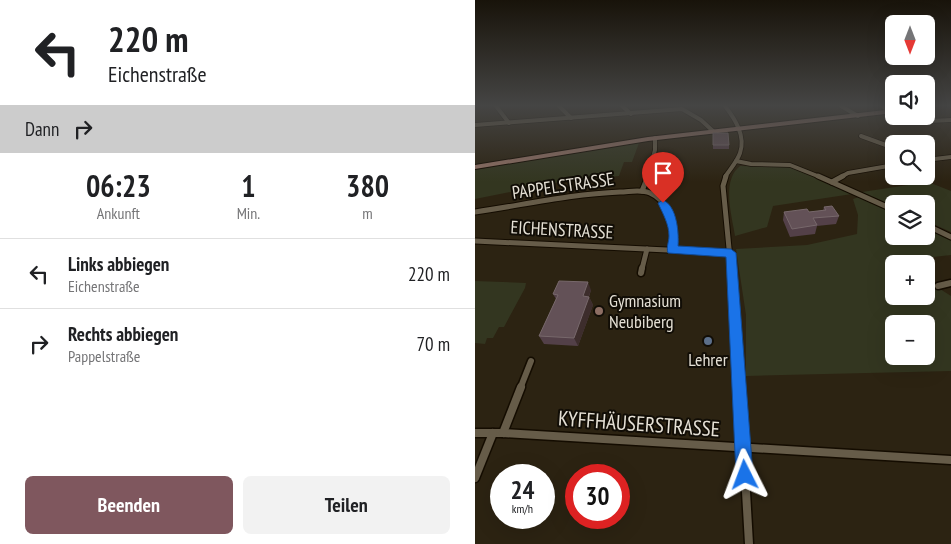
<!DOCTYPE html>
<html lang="de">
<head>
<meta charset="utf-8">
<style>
  body { margin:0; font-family:"PT Sans Narrow",sans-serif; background:#f2f2f2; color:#202124; height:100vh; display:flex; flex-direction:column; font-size:19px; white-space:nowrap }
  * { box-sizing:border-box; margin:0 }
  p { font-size:16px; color:#757577 }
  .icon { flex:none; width:28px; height:28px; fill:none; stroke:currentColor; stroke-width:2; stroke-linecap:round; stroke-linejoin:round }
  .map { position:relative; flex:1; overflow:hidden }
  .drawer { display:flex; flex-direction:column; background:#fff; width:475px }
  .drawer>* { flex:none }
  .guide { background:#fff; color:#202124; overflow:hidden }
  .needle { width:32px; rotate:180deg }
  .controls { position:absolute; left:410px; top:15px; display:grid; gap:10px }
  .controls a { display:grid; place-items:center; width:50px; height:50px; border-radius:8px; background:#fff; box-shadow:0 5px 20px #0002; font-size:25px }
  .speed { position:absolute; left:15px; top:464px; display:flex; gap:10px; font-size:25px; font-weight:700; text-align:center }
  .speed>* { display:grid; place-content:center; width:65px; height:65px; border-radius:50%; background:#fff; box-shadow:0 5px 20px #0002; line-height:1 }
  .speed small { font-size:12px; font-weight:400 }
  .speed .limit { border:8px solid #d22; background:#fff; color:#111 }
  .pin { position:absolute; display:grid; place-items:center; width:42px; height:42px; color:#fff; margin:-51px -21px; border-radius:50% 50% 50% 0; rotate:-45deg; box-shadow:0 0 5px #0007 }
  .pin .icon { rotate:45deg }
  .me { position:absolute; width:55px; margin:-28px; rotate:357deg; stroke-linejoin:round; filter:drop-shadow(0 0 4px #0008) }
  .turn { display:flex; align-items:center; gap:18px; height:105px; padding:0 25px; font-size:22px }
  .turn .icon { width:65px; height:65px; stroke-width:2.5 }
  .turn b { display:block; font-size:35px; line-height:42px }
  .then { display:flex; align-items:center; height:48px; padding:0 25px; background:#0003; gap:10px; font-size:19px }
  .eta { display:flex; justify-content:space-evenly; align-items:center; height:85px; text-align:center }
  .eta b { font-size:30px; font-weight:700; line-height:35px }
  .cta { display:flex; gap:10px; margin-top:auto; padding:10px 25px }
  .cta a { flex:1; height:58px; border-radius:8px; background:#7f575e; color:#fff; font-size:20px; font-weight:700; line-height:58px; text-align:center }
  .cta a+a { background:#f2f2f2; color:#202124 }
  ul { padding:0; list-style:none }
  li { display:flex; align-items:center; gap:15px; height:70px; padding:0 25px; border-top:1px solid #e0e0e0 }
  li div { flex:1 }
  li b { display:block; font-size:19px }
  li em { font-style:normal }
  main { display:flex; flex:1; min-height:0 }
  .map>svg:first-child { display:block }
  .green { fill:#333620; fill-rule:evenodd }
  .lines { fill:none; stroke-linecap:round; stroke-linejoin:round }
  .street-far3-casing { stroke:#140c00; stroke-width:5.5 }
  .street-far2-casing { stroke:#140c00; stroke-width:7 }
  .street-far1-casing { stroke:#140c00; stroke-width:9 }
  .street-casing { stroke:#140c00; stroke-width:11 }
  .secondary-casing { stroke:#140c00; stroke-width:2 }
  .street-far3 { stroke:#665c49; stroke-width:4 }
  .street-far2 { stroke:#665c49; stroke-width:5 }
  .street-far1 { stroke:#665c49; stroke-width:6 }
  .street { stroke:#665c49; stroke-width:8 }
  .secondary { fill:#907064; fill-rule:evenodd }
  .wall { fill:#534048 }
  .shaded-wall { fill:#3d2d2c }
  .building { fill:#635157; stroke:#77686b }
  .route { fill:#1a73e8; stroke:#114b97 }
  .education-dot { fill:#8d6e63; stroke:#110d06; stroke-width:2 }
  .service-dot { fill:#5c6f8a; stroke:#110d06; stroke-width:2 }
  .labels { text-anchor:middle; stroke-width:4; stroke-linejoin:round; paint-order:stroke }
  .street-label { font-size:18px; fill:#e5e0d5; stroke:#110d06 }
  .poi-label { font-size:18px; fill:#e5e0d5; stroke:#110d06; text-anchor:start }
  .near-street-label { font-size:21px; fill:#e5e0d5; stroke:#110d06 }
</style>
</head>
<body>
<main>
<section class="drawer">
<div class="guide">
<div class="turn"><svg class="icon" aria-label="left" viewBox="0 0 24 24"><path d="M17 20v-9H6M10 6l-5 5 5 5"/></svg><div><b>220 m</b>Eichenstraße</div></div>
<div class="then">Dann<svg class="icon" aria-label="right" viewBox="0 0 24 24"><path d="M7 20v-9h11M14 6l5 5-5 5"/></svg></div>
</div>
<div class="eta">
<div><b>06:23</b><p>Ankunft</p></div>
<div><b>1</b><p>Min.</p></div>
<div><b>380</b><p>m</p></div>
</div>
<ul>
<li><svg class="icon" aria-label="left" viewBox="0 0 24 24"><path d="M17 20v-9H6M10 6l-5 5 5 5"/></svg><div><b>Links abbiegen</b><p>Eichenstraße</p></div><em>220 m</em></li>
<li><svg class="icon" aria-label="right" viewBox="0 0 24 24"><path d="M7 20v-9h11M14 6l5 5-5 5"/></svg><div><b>Rechts abbiegen</b><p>Pappelstraße</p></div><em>70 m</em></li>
</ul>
<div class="cta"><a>Beenden</a><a>Teilen</a></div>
</section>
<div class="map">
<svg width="476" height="544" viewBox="0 0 476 544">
  <rect width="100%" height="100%" fill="#2c2312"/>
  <g class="green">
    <polygon points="164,143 157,162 149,162 144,176 90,181 0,199 0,170 87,154"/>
    <path d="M265 166 317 167 377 194 298 206 292 227 260 236C257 216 246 181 265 166Z"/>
    <polygon points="453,182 476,191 476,232 451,221 451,204 419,204 419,206 387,192"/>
    <path d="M384 197 419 213V236H451V228L476 240V255L414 262 419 265V296H451V280L476 296V371L271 376V315L261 249 332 245 382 234 383 215 378 199ZM419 324H451V356H419Z"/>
    <polygon points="0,281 51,283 50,288 29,327 24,327 18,338 12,338 10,344 0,343"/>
  </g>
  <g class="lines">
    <g class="street-far3-casing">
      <g id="street-far3">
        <polyline points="21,106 34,123"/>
        <polyline points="84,106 96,118"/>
        <polyline points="147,106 156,114"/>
        <path d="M250 106C260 119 271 136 265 153 262 162 255 169 250 177"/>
        <polyline points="366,106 383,116"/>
        <polyline points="407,106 415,112"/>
        <polyline points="439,116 454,121 476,120"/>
        <polyline points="0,125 207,109 226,120 239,132"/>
        <polyline points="386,136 419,148"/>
        <polyline points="451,160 476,157"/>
        <polyline points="261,161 276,164 315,165 345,177"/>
        <polyline points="174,172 180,150 180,138"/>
        <polyline points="172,177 174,173"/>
        <polyline points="366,177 373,173 419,165"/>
      </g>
    </g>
    <g class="street-far2-casing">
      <g id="street-far2">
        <polyline points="251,176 248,186 256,269"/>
        <polyline points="343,176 419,210"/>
        <polyline points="357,182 368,176"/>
        <polyline points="167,191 173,176"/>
        <path d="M0 212C48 205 96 194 145 192 154 192 166 189 175 193 197 203 199 229 197 250"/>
        <polyline points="451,225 476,237"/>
        <polyline points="0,241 256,253"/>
        <polyline points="167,269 172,249"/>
      </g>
    </g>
    <g class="street-far1-casing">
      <g id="street-far1">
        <polyline points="256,268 265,389"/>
        <polyline points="166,273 167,268"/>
        <polyline points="463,286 476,283"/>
        <polyline points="45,389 56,361"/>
      </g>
    </g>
    <g class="street-casing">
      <g id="street">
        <polyline points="265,387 274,544"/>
        <polyline points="0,433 28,433 476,460"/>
        <polyline points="28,433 46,387"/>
        <polyline points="0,478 18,433"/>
      </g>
    </g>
    <g class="secondary-casing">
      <g id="secondary">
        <polygon points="451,106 463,106 451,109"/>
        <polygon points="419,109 419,113 173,141 0,169 0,165 173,137"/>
      </g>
    </g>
    <use href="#street-far3" class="street-far3"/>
    <use href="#street-far2" class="street-far2"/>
    <use href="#street-far1" class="street-far1"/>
    <use href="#street" class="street"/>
    <use href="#secondary" class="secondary"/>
  </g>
  <g class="wall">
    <polygon points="238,133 254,145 254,149 238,149"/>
    <polygon points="349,207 364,216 361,224 342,226 340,234 315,237 308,220 309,212 334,212 348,211"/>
    <polygon points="116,290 114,297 118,305 103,346 69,344 64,336 81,299 78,294"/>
  </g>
  <g class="shaded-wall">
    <polygon points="113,282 116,290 111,304 108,296"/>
    <polygon points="114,297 118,305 103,346 99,338"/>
  </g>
  <g class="building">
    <polygon points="238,133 253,133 254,145 238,145"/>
    <polygon points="357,206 364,216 338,218 342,225 317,229 309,212 332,209 334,212 351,210 349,207"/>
    <polygon points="84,281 113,282 108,296 114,297 99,338 64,336 83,295 78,294"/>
  </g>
  <linearGradient id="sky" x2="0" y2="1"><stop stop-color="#18130a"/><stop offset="0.58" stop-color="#454544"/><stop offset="1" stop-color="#454544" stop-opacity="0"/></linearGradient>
  <rect width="476" height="182" fill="url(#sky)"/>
  <path class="route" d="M188 200C202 206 204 233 203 246L256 249 261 253 278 475 276 481 270 483 264 481 261 475 251 257 193 253C191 247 194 242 194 236 194 224 188 214 183 203Z"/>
  <circle class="education-dot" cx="124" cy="311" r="5"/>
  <circle class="service-dot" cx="233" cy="341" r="5"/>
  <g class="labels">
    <g class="street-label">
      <text transform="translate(88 186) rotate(-8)" y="6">PAPPELSTRASSE</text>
      <text transform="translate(87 230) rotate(3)" y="6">EICHENSTRASSE</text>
    </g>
    <g class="poi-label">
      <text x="134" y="307">Gymnasium<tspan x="134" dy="21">Neubiberg</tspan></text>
      <text x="233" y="366" text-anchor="middle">Lehrer</text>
    </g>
    <g class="near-street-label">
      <text transform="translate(164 424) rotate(4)" y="7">KYFFHÄUSERSTRASSE</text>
    </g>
  </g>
</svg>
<div class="controls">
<a><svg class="needle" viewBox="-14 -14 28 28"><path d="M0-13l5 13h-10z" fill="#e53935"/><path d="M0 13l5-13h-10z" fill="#757577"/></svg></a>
<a><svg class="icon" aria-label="sound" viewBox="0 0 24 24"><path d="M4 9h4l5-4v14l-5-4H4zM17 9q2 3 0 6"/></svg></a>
<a><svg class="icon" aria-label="search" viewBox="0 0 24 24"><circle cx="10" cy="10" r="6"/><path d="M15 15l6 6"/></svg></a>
<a><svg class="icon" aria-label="layers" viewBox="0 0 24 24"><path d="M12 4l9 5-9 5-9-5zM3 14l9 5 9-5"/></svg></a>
<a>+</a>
<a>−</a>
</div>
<div class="speed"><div>24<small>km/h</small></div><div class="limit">30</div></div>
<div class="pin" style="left:188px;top:203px;background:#d93025"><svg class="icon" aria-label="arrive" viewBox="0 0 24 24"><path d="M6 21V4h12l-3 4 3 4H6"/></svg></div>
<svg class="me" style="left:270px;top:475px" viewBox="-20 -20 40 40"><path d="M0-17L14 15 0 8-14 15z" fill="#1a73e8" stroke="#fff" stroke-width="4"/></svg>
</div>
</main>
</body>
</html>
